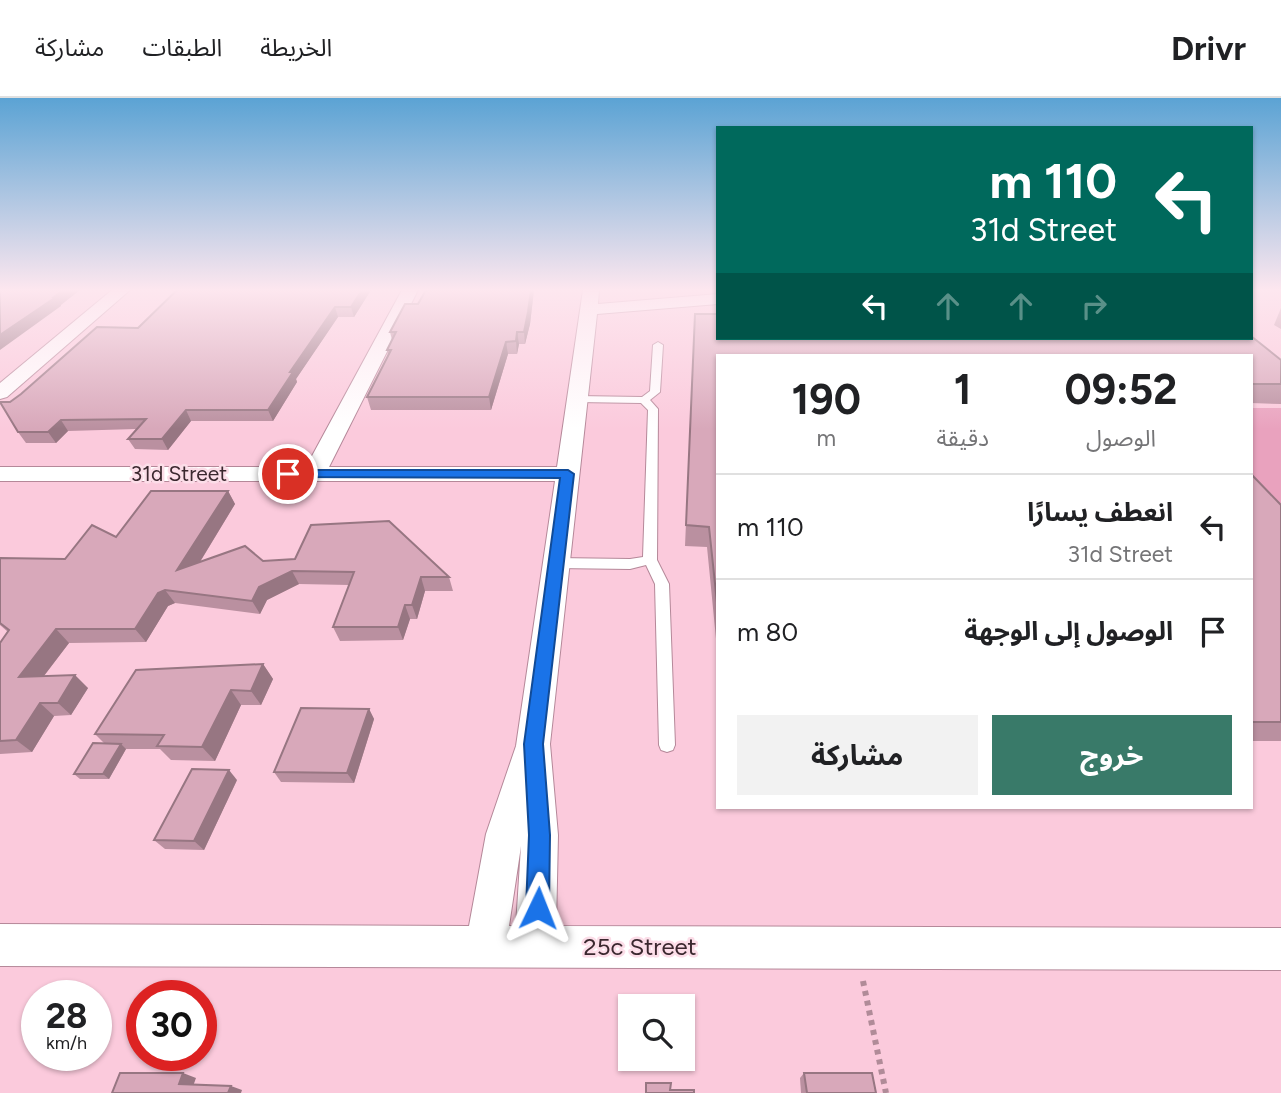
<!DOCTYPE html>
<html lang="ar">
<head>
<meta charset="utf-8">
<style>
  body { margin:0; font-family:Figtree,"Noto Sans Arabic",sans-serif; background:#f2f2f2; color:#202124; direction:rtl; height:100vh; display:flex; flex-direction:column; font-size:26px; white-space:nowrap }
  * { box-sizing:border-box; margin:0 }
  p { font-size:23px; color:#757577 }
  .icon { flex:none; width:38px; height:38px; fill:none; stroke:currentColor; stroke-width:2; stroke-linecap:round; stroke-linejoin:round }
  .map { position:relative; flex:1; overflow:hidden; direction:ltr }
  .sheet { position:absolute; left:716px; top:256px; width:537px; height:455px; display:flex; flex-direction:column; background:#fff; border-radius:0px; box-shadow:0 2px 5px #0004; direction:rtl }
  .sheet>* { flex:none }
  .top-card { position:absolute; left:716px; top:28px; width:537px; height:214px; border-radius:0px; box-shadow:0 2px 5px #0004; direction:rtl; background:#00695c; color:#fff; overflow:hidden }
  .buttons { position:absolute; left:618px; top:896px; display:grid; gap:14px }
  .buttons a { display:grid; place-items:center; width:77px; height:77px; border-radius:0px; background:#fff; box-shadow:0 2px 5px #0004; font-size:35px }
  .speed { position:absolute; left:21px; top:882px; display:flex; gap:14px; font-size:35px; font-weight:700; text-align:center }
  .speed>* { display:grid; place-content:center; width:91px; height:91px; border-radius:50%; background:#fff; box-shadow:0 2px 5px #0004; line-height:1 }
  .speed small { font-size:18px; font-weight:400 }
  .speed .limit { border:10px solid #d22; background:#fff; color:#111 }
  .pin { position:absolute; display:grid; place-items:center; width:60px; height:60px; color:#fff; margin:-30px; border:4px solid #fff; border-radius:50%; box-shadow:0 2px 7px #0007 }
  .me { position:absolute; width:77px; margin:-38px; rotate:2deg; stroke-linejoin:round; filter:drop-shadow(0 0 5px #0008) }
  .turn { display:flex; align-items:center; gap:24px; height:147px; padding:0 21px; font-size:32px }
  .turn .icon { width:91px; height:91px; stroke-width:2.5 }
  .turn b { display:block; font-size:49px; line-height:60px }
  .lanes { display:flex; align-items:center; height:66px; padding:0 21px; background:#0003; justify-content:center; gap:35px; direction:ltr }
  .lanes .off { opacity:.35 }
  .eta { display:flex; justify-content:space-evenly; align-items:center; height:119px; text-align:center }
  .eta b { font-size:42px; font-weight:700; line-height:49px }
  .cta { display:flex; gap:14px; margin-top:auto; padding:14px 21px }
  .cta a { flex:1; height:80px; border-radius:0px; background:#397a69; color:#fff; font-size:28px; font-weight:700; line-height:80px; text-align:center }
  .cta a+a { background:#f2f2f2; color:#202124 }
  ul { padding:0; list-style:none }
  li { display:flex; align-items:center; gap:21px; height:105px; padding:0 21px; border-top:2px solid #e0e0e0 }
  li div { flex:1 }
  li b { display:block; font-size:26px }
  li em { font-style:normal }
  header { display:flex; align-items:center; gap:42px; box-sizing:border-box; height:98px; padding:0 35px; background:#fff; border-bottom:2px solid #e0e0e0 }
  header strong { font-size:33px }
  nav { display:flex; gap:38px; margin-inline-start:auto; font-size:24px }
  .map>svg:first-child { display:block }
  .green { fill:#e9a2be }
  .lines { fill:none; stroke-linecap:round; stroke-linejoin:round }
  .lane-casing { stroke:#b58899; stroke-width:2 }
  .street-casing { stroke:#b58899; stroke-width:2 }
  .path { stroke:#b08b98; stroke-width:6; stroke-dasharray:5 5; stroke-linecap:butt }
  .lane { fill:#fff; fill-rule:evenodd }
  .street { fill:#fff; fill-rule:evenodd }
  .wall { fill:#ba90a0 }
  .shaded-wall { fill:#977682 }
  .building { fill:#d8a8ba; stroke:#977682; stroke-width:2 }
  .route { fill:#1a73e8; stroke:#114b97; stroke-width:2 }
  .labels { text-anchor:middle; stroke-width:5; stroke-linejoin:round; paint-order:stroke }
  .street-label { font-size:21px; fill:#3b282f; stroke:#fcdde8 }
  .near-street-label { font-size:24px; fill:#3b282f; stroke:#fcdde8 }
</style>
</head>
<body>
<header>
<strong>Drivr</strong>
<nav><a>الخريطة</a><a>الطبقات</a><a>مشاركة</a></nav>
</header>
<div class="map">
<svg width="1281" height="995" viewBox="0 0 1281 995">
  <rect width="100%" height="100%" fill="#fbcadc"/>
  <polygon class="green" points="1251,310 1281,310 1281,434 1251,403"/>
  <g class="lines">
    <g class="lane-casing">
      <polygon id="lane" points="658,244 663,247 660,294 650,302 658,311 657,462 669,486 675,647 673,652 667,654 661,652 659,647 655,486 646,467 630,471 556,470 549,465 556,460 630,461 643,459 648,312 641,305 577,304 572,301 577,298 642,299 650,293 653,247"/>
    </g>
    <g class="street-casing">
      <g id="street">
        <polygon points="112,192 130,192 7,299 0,301 0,285"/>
        <path d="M402 192H418L329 369H557L583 192H599L598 206 718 196V206L597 216 550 646 558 737 556 828 1281 830V872L0 868V826L469 828 486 736 516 648 555 383H0V369H306ZM521 748 516 828H509Z"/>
      </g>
    </g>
    <polyline class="path" points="863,883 886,995"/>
    <use href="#lane" class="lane"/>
    <use href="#street" class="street"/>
  </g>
  <g class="wall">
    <polygon points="177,192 371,192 354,219 338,219 296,281 297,284 273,323 191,323 168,352 135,351 128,341 136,331 68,333 56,345 26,345 18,334 10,304 138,230"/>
    <polygon points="426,192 534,192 530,226 525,246 519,246 517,256 508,256 491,312 371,312 367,299 388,258 387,252 392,242 390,234 418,206"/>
    <polygon points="1281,210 1281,231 1274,227"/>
    <polygon points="695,216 718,216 718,240 1251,240 1251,238 1281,262 1281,306 1251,305 1251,257 718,257 718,561 707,449 685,448"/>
    <polygon points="1251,376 1281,407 1281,643 1251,643"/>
    <polygon points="228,393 235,406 200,464 263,463 449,479 453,493 425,493 417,521 410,521 403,542 340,543 333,529 349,487 299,486 267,502 260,516 175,505 168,508 146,544 69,545 44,578 88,590 71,617 54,618 32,654 0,656 0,545 8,534 0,527 0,460 65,461"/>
    <polygon points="263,566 273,581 261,607 241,607 215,663 171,662 160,651 126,651 109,681 80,681 74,676 105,646 95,636"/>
    <polygon points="369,611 374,621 354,685 281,684 274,674"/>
    <polygon points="237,682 204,752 165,751 154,742"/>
    <polygon points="804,975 876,995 801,995 800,980"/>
  </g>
  <g class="shaded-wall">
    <polygon points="63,192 80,192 61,207 61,208 0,252 0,237"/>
    <polygon points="362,192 371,192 354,219 351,209"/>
    <polygon points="531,192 534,192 530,226 525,246 524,234"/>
    <polygon points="335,209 338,219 296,281 297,284 273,323 268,312 290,274"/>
    <polygon points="517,234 519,246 517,256 516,243"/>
    <polygon points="506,244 508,256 491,312 489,299"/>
    <polygon points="186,312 191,323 168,352 162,341"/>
    <polygon points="61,322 68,333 56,345 48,334"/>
    <polygon points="228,393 235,406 187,485 177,472"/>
    <polygon points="292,473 299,486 267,502 260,516 252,503 259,489"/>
    <polygon points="421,479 425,493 417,521 412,507"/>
    <polygon points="165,492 175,505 168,508 146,544 135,531 158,495"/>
    <polygon points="405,507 410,521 403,542 398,529"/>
    <polygon points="56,531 69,545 33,592 19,579"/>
    <polygon points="263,566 273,581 261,607 251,593"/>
    <polygon points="75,577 88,590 71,617 58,605"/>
    <polygon points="231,592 241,607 215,663 202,649"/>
    <polygon points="40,605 54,618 32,654 16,642"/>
    <polygon points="369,611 374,621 354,685 347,675"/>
    <polygon points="121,646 126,651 109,681 103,676"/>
    <polygon points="229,672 237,682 204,752 194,743"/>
    <polygon points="183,975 196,980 192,991 179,986"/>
    <polygon points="231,988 242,992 241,995 228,995"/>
  </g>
  <g class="building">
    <polygon points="0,192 63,192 54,199 56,199 0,237"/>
    <polygon points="177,192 362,192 351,209 335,209 290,274 293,274 268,312 186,312 162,341 128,341 146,321 61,322 48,334 18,334 0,304 10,304 21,296 97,229 138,230"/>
    <polygon points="426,192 531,192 528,214 524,234 517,234 516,243 506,244 489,299 367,299 391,252 387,252 396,234 390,234 405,206 418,206"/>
    <polygon points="695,216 718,216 718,240 1251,240 1251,238 1281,262 1281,286 1251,286 1251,257 718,257 718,514 709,429 686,427"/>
    <polygon points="1251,376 1281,407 1281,624 1251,624"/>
    <polygon points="151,393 228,393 177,472 245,448 263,463 295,461 311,427 389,423 449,479 421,479 412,507 405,507 398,529 333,529 354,474 292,473 259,489 252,503 165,492 158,495 135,531 56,531 19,579 75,577 58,605 40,605 16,642 0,643 0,545 9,532 0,525 0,460 65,461 92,427 116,439"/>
    <polygon points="263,566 251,593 231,592 202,649 157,648 164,637 95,636 136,572"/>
    <polygon points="301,610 369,611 347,675 274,674"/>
    <polygon points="93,645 121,646 103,676 74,676"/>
    <polygon points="192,671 229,672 194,743 154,742"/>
    <polygon points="120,975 183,975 179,986 231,988 228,995 112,995"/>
    <polygon points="804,975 872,975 876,995 807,995"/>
    <polygon points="646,985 671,985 670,992 694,992 694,995 646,995"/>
  </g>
  <linearGradient id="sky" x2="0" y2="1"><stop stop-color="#5ba3d4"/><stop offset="0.58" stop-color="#fde7ef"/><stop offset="1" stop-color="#fde7ef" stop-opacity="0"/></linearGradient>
  <rect width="1281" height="331" fill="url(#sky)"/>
  <polygon class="route" points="288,372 568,372 574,376 543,646 550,737 549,810 546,818 538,821 530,818 526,810 529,737 524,646 560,380 284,379 282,376"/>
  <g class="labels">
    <g class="street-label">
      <text x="179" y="383">31d Street</text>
    </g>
    <g class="near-street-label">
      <text x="640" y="857">25c Street</text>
    </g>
  </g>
</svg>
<div class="buttons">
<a><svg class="icon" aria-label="search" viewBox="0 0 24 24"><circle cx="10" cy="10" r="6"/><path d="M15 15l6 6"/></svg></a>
</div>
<div class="speed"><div>28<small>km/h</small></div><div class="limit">30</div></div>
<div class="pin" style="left:288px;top:376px;background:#d93025"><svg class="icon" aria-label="arrive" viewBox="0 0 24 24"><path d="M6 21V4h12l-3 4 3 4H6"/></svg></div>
<svg class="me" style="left:538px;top:810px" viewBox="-20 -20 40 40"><path d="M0-17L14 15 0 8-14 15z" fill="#1a73e8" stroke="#fff" stroke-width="4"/></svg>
<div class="top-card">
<div class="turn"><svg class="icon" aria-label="left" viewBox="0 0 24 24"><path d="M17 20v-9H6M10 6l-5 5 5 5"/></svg><div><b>110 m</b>31d Street</div></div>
<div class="lanes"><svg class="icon" aria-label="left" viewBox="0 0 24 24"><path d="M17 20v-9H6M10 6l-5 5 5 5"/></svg><svg class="icon off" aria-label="ahead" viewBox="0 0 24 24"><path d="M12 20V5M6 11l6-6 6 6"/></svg><svg class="icon off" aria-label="ahead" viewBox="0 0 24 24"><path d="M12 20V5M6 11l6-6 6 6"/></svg><svg class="icon off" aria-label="right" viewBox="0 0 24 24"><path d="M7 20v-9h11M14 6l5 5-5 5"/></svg></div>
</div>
<section class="sheet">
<div class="eta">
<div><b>09:52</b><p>الوصول</p></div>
<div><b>1</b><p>دقيقة</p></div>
<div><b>190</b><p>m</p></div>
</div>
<ul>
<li><svg class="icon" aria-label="left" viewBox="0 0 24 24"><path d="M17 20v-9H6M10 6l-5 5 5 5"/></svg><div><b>انعطف يسارًا</b><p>31d Street</p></div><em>110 m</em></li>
<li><svg class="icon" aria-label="arrive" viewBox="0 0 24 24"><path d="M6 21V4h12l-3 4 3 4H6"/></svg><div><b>الوصول إلى الوجهة</b></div><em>80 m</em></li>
</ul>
<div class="cta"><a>خروج</a><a>مشاركة</a></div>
</section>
</div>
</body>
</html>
